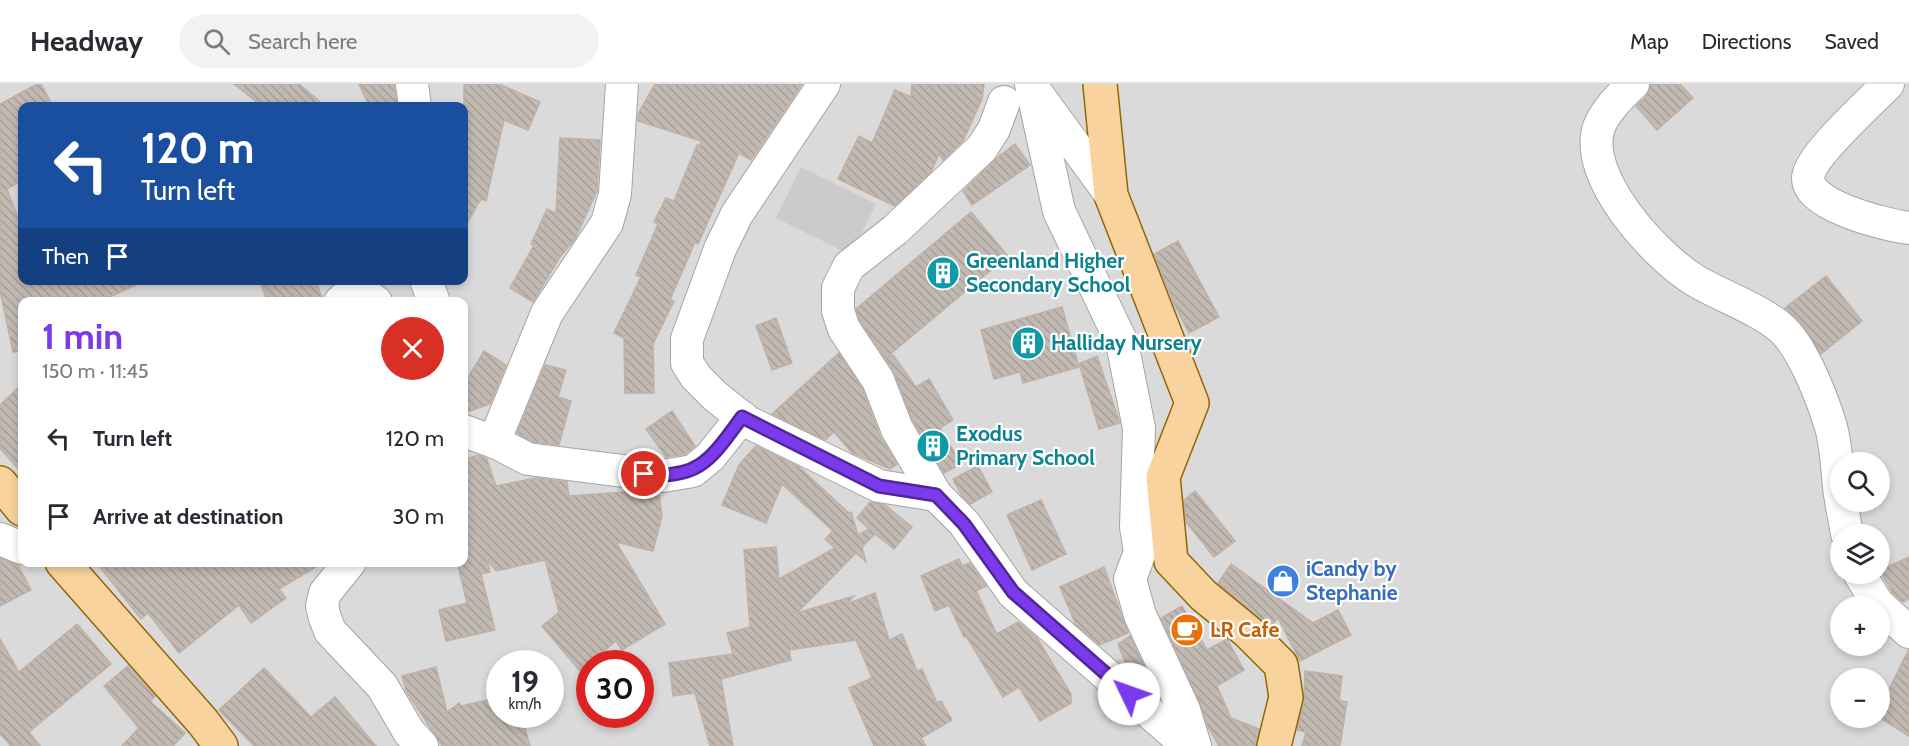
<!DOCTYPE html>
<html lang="en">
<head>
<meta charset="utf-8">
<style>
  body { margin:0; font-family:Cabin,sans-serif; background:#f2f2f3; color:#2b2b33; height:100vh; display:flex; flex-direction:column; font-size:22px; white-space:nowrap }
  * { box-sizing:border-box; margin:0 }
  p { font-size:20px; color:#7c7c81 }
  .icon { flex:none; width:33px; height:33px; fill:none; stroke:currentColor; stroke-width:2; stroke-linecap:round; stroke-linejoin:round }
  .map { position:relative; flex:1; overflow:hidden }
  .drawer { position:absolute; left:18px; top:213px; width:450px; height:270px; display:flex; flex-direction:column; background:#fff; border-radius:12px; box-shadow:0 3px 9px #0003 }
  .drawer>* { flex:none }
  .top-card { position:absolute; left:18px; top:18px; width:450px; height:183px; border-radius:12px; box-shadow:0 3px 9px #0003; background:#1a4fa0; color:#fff; overflow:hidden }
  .buttons { position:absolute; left:1830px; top:368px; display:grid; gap:12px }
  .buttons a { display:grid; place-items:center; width:60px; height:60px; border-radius:50%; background:#fff; box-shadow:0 3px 9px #0003; font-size:30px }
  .speed { position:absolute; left:486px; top:566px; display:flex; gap:12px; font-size:30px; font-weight:700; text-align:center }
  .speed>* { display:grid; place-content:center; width:78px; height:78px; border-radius:50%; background:#fff; box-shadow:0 3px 9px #0003; line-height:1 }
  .speed small { font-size:15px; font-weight:400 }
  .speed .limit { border:9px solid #d22; background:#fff; color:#111 }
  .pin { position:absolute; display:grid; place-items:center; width:51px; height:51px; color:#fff; margin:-26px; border:3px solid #fff; border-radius:50%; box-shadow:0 2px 6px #0007 }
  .me { position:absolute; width:66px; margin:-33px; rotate:312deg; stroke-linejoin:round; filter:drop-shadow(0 0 4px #0008) }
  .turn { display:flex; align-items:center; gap:21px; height:126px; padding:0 24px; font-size:27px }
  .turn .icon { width:78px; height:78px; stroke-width:2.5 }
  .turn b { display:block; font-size:42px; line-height:51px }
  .then { display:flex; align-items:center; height:57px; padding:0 24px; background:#0003; gap:12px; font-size:22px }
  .round { display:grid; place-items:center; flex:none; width:63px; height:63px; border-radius:32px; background:#f2f2f3 }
  .headline { display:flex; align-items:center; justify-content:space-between; height:102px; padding:0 24px }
  h1 { font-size:36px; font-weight:800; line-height:45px; color:#7c3aed }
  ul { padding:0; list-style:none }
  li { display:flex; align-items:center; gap:18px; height:78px; padding:0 24px }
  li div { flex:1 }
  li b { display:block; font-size:22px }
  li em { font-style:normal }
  header { display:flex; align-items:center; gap:36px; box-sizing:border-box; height:84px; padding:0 30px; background:#fff; border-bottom:2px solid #e1e1e2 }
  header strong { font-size:28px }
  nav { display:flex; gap:33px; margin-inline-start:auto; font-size:21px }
  .search { width:420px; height:54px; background:#f2f2f3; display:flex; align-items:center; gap:15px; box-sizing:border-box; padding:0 21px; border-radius:33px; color:#7c7c81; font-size:22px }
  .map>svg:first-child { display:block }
  .residential { fill:#dbdada; fill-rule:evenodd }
  .religious { fill:#cbcbcb }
  .building { fill:url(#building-back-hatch); stroke:#bfb1a6; stroke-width:1.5 }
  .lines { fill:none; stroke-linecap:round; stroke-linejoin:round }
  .street-casing { stroke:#a4a4a4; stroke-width:34 }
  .primary-casing { stroke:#916605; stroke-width:36 }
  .street { stroke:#fff; stroke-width:32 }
  .primary { stroke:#f9d39d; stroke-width:33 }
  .route-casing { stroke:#51269a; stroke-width:15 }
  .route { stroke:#7c3aed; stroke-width:10 }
  .labels { text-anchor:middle; stroke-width:4.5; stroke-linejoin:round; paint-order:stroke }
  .culture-label { font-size:21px; font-weight:bold; fill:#0d838f; stroke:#fff; text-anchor:start }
  .shop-label { font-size:21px; font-weight:bold; fill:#366cbe; stroke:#fff; text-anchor:start }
  .food-label { font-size:21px; font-weight:bold; fill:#c56008; stroke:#fff; text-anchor:start }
</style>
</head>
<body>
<header>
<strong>Headway</strong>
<div class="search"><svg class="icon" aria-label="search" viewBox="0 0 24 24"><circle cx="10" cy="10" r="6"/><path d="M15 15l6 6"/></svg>Search here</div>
<nav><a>Map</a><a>Directions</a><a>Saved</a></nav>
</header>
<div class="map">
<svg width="1909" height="662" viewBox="0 0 1909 662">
  <defs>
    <pattern id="building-back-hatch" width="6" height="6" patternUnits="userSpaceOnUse" patternTransform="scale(1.5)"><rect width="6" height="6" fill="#c2bab2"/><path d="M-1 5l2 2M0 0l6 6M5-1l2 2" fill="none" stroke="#a69f99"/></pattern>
  </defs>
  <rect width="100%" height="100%" fill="#eeeae3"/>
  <path class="residential" d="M0 0H1909V662H0ZM22 22H464V196H22ZM22 218H464V478H22ZM1840 378H1880V417H1840ZM1840 450H1880V489H1840ZM1840 522H1880V561H1840ZM500 579H550V630H500ZM590 579H640V630H590ZM1840 594H1880V633H1840Z"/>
  <polygon class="religious" points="801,83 876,120 851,171 776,134"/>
  <g class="building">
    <polygon points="37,0 41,0 53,22 22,22 22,96 7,105 22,145 22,196 146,196 99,218 22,218 22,267 13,268 0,207 0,20"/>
    <polygon points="234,0 299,0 325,22 262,22"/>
    <polygon points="359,0 394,0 397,20 390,22 369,22"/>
    <polygon points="464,0 499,0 540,18 528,46 504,36 486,117 481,115 464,144"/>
    <polygon points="655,0 802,0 751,76 739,69 698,160 695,158 670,216 674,217 653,260 654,309 625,309 624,254 614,249 641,193 636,191 658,140 654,138 666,114 674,117 697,61 701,61 701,57 638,37 638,30"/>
    <polygon points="912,0 984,0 982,15 963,57 943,76 939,70 931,88 895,122 838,95 859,52 872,59 895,6 911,13"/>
    <polygon points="1650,0 1680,0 1693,14 1657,46 1636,22 1646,13"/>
    <polygon points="560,54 600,56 597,107 575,155 560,173 533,218 510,204 534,161 531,160 547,125 556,129"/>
    <polygon points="1015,60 1030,81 972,121 963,107 998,73"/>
    <polygon points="971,128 1008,172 888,272 893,271 916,303 929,295 953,336 940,344 961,380 944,389 913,337 893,286 860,237 856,225"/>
    <polygon points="1178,157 1219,233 1189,249 1174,220 1154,170"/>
    <polygon points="1826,192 1862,237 1821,270 1800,238 1785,224"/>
    <polygon points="259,196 316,196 323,218 268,218"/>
    <polygon points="1062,223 1079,283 1023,299 1020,288 994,295 981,246"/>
    <polygon points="776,234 792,279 772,286 756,242"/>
    <polygon points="484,267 506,281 490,320 464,329 464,300"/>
    <polygon points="839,269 862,304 880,352 897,380 890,385 852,369 834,348 825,356 772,330"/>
    <polygon points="1097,272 1120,339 1099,345 1079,280"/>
    <polygon points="545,281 566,286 558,313 571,317 559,361 533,358 517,349"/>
    <polygon points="22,300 22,389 0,364 0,321"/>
    <polygon points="672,327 695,362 685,370 666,373 646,345"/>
    <polygon points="756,362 799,383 850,430 851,428 858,451 869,445 857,434 870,418 885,421 912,443 894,465 875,450 862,463 866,478 856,469 797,529 854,512 847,520 875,509 889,556 902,550 917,587 922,585 937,619 941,617 952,636 921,654 926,662 874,662 849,604 872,594 856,556 789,566 791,576 721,595 733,662 710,662 695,609 673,612 669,579 733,570 727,549 750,543 744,466 776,463 779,495 835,464 825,455 833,447 782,400 766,439 722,421 739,381"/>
    <polygon points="478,371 487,375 496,402 536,394 567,398 569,412 638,407 659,410 662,432 653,467 616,458 665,540 622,566 616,557 580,587 542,542 559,528 545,476 496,487 487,476 490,488 481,490 495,546 446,557 439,526 467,519 457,478 464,478 464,376"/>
    <polygon points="978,382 992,408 970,420 962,412 953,395"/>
    <polygon points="1195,407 1235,457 1214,473 1186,438 1184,416"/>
    <polygon points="1041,416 1066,470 1032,486 1007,431"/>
    <polygon points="1909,473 1909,515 1903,518 1892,508 1880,486"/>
    <polygon points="0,474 18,481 31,506 0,522"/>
    <polygon points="959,475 962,482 970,479 986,502 976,507 997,550 1018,538 1037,554 1071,610 1071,619 1040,637 1019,603 1003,613 966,552 964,553 949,521 935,527 921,492"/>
    <polygon points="96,478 324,478 279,505 286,514 251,539 239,521 179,569 148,529 141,535"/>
    <polygon points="1231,480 1313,539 1338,526 1351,551 1300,577 1278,534 1270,544 1218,499"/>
    <polygon points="1104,483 1128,549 1100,561 1076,541 1060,503"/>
    <polygon points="1182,522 1207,566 1227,555 1244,586 1217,602 1231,634 1259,645 1256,662 1219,662 1207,641 1200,619 1161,534"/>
    <polygon points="77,540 111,580 29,648 40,662 11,662 0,650 0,555 19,588"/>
    <polygon points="1130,552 1153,602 1149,604 1129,587 1118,560"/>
    <polygon points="1909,565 1909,652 1880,634 1880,623"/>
    <polygon points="128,582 155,612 150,617 185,649 173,662 122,662 139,644 104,602"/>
    <polygon points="436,583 447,628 459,619 461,622 500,613 500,630 521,630 530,662 442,662 406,607 402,592"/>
    <polygon points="264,584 311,633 335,613 376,662 254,662 219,626"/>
    <polygon points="1305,587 1342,592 1339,616 1347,618 1340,662 1302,662 1306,648 1297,646 1304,617"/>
  </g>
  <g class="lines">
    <g class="street-casing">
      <g id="street">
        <polyline points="412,0 415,22"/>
        <polyline points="824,0 737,130 720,165 687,255 687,279 696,293 715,312 748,338 879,402 936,411"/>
        <polyline points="1031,0 1059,127 1122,259 1139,344 1136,443 1140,468 1130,495 1140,531 1184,626 1195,662"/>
        <path d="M1633 0C1621 11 1605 27 1599 43 1582 93 1656 173 1696 197 1719 211 1769 229 1786 249 1805 270 1823 316 1831 343 1837 365 1837 389 1840 411"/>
        <path d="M1888 0C1870 18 1815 68 1809 89 1799 121 1887 141 1909 144"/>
        <polyline points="1038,11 1111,111"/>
        <polyline points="1004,18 994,45 982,64 895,146 849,182 838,204 838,227 844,245 878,296 897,345 936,411 964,439 1013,509 1188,662"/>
        <polyline points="426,196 434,218"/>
        <path d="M340 218C352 205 364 208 376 218"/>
        <polyline points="464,347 497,359 528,375 663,392 693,387 710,373 742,333"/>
        <polyline points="494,358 547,229 607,139 615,110 622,0"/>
        <polyline points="1841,417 1847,450"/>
        <polyline points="0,455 22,464"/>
        <polyline points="350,478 325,509 322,522 325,534 330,547 382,602 409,648 422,662"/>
        <polyline points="1859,489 1879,522"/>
        <polyline points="1880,522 1909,548"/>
      </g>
    </g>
    <g class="primary-casing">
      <g id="primary">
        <polyline points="1100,0 1111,111 1192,319 1163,393 1171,477 1203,511 1248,548 1281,581 1286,613 1274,662"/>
        <polyline points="0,399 22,425"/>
        <polyline points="62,478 203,638 221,662"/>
      </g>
    </g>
    <use href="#street" class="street"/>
    <use href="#primary" class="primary"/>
  </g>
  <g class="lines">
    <g class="route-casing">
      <path id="route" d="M644 390C699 396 711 375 742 333L879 402 936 411 964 440 1013 508 1129 610"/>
    </g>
    <use href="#route" class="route"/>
  </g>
  <defs>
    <g id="building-disc" transform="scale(1.725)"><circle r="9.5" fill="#0f9aa8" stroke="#fff"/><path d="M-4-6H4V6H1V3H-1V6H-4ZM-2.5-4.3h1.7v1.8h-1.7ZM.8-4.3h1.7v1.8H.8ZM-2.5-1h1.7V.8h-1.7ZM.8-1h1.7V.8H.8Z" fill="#fff"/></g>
    <g id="shop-disc" transform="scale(1.725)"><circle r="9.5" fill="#3f7fe0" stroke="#fff"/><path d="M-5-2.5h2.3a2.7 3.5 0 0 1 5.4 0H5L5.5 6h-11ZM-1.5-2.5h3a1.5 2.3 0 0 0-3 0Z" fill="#fff"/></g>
    <g id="cafe-disc" transform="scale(1.725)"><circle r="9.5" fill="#e8710a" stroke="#fff"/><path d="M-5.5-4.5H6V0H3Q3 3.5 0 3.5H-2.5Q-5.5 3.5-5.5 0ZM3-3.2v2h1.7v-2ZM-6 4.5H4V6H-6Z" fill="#fff"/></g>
  </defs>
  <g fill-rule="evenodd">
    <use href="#building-disc" x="943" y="189"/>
    <use href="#building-disc" x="1028" y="259"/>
    <use href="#building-disc" x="933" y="362"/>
    <use href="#shop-disc" x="1283" y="497"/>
    <use href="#cafe-disc" x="1187" y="546"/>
  </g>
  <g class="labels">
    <g class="culture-label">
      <text x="966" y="184">Greenland Higher<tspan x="966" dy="24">Secondary School</tspan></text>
      <text x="1051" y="266">Halliday Nursery</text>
      <text x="956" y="357">Exodus<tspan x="956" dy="24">Primary School</tspan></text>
    </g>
    <g class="shop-label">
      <text x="1306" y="492">iCandy by<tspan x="1306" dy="24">Stephanie</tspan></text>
    </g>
    <g class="food-label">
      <text x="1210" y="553">LR Cafe</text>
    </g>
  </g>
</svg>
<div class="buttons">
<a><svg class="icon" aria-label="search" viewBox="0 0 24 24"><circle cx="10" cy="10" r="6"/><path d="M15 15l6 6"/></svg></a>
<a><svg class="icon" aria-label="layers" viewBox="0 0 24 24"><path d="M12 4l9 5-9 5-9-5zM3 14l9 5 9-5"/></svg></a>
<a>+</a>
<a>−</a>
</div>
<div class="speed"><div>19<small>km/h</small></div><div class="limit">30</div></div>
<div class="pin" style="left:644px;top:390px;background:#d93025"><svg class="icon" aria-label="arrive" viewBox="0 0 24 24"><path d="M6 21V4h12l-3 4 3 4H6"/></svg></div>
<svg class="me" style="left:1129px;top:610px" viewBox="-20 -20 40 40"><circle r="19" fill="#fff"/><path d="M0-13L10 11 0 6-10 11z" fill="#7c3aed"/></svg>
<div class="top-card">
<div class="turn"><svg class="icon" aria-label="left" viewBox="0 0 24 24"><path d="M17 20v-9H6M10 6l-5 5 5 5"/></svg><div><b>120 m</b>Turn left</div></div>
<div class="then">Then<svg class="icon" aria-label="arrive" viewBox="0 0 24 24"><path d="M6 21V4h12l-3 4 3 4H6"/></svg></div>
</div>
<section class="drawer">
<div class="headline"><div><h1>1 min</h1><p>150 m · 11:45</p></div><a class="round" style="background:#d93025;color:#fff"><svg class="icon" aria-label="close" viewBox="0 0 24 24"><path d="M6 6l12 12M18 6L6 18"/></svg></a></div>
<ul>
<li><svg class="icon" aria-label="left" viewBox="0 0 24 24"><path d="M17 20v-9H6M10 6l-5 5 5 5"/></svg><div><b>Turn left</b></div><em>120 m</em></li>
<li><svg class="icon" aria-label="arrive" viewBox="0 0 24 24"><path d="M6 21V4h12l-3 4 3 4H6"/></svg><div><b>Arrive at destination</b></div><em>30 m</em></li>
</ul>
</section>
</div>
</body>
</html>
